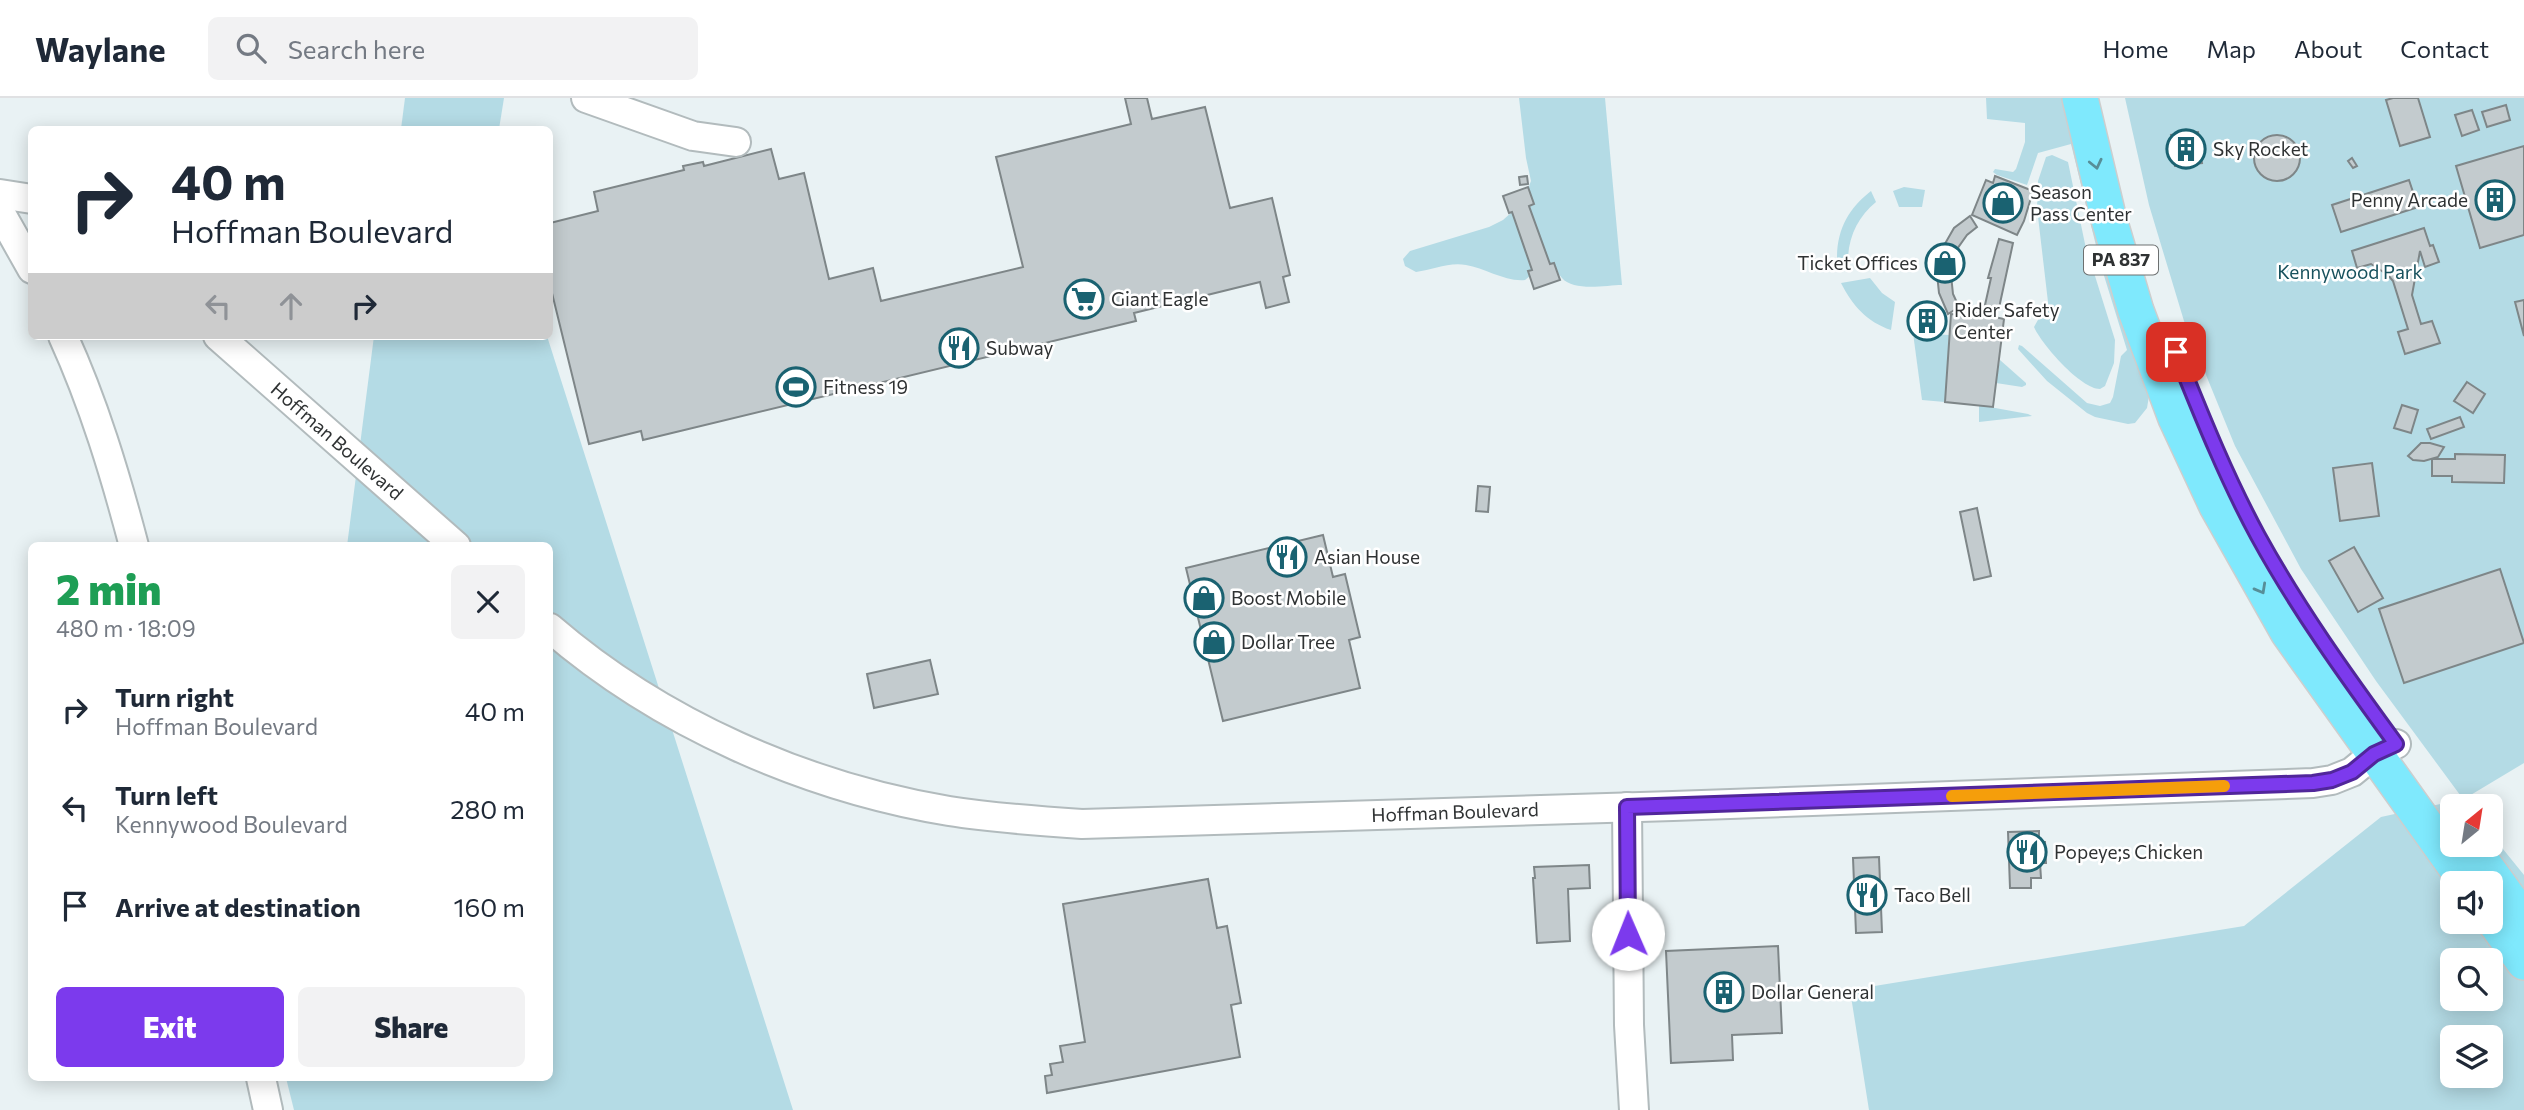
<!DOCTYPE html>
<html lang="en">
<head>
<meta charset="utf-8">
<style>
  body { margin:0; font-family:Commissioner,sans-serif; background:#f2f2f3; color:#1f2937; height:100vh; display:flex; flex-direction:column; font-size:26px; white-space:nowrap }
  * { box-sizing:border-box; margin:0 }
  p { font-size:23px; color:#747a83 }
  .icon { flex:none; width:38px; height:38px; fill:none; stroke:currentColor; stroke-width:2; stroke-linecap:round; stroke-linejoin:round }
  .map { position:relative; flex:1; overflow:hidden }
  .sheet { position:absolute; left:28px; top:444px; width:525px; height:539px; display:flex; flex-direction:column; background:#fff; border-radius:10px; box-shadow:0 4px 18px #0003 }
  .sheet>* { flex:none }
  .hud { position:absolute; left:28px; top:28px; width:525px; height:214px; border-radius:10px; box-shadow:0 4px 18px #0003; background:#fff; color:#1f2937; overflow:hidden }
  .needle { width:46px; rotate:30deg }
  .fabs { position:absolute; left:2440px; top:696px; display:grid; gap:14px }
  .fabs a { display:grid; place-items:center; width:63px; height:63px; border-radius:10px; background:#fff; box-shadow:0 4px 18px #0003; font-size:35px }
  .pin { position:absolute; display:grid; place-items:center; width:60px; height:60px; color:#fff; margin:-30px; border-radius:14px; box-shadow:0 4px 10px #0006 }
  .me { position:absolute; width:77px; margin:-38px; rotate:359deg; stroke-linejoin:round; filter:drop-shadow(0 0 5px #0008) }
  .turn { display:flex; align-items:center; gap:24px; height:147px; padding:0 28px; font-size:32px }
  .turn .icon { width:91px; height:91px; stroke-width:2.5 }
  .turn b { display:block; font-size:49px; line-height:60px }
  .lanes { display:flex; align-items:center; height:66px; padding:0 28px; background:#0003; justify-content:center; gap:35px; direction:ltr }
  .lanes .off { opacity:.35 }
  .round { display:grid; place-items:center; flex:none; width:74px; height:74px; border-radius:10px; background:#f2f2f3 }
  .overview { display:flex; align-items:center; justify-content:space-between; height:119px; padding:0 28px }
  h1 { font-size:42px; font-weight:800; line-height:52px; color:#1e9e55 }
  .button { display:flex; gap:14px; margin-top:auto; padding:14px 28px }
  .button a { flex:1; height:80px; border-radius:10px; background:#7c3aed; color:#fff; font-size:28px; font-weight:800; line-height:80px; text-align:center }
  .button a+a { background:#f2f2f3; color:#1f2937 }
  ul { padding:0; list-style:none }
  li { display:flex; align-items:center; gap:21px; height:98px; padding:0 28px }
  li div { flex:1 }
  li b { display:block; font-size:26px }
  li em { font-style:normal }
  header { display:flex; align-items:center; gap:42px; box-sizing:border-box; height:98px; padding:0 35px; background:#fff; border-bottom:2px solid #e0e1e3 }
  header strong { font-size:33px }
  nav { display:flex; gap:38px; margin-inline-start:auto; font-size:24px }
  .search { width:490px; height:63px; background:#f2f2f3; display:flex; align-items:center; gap:18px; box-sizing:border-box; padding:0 24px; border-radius:10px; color:#747a83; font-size:26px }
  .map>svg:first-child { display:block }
  .green { fill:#b4dbe5; fill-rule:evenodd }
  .building { fill:#c3cbce; stroke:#7e8688; stroke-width:2 }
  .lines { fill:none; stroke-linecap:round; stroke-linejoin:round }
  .minor-casing { stroke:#b2bbbd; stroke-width:32 }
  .major-casing { stroke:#cdcece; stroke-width:38 }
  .minor { stroke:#fff; stroke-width:28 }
  .major { stroke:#7fe9fd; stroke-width:35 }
  .oneway { stroke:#578e98 }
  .route-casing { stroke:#51269a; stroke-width:18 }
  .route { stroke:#7c3aed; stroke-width:12 }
  .slow { stroke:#f59e0b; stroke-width:12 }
  .labels { text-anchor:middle; stroke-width:5; stroke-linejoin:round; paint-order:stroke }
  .shield { fill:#fff; stroke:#6d7070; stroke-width:2 }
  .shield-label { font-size:18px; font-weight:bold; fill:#2f3233 }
  .poi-label { font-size:19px; fill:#2f3233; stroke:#fff; text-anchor:start }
  .park-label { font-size:19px; fill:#17515d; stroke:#fff }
  .street-label { font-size:19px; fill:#2f3233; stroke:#fff }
</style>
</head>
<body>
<header>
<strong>Waylane</strong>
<div class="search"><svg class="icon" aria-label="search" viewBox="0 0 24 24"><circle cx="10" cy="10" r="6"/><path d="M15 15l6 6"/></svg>Search here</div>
<nav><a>Home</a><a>Map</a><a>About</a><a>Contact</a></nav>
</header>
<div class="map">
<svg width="2524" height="1012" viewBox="0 0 2524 1012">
  <rect width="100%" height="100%" fill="#e9f2f4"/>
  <g class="green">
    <polygon points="405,0 504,0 499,31 401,31"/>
    <path d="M1519 0H1605L1622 187C1606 187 1574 194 1562 180 1558 176 1556 170 1554 165L1550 166C1542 145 1521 103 1531 83L1526 60Z"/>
    <polygon points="1986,0 2063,0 2149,298 2147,310 2135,325 2128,326 2095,319 2087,315 2047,283 2018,251 2019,247 2022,248 2087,305 2100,308 2110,305 2113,299 2121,258 2127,252 2101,168 2071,46 2038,55 2027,87 1997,77 1993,74 1995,71 2013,74 2016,71 2025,44 2025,25 1987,21"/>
    <path d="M2125 0H2524V665L2464 701 2470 709H2452V747H2490V735L2524 777V1012H1869L1850 892 2244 828 2381 719 2463 701 2376 583 2301 471 2235 348 2184 223 2149 107ZM2452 786H2490V824H2452ZM2452 863H2490V901H2452ZM2452 940H2490V978H2452Z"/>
    <path d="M2052 57 2068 64 2085 146 2115 242 2114 265 2105 288 2100 291C2081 291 2042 247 2034 229L2048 204 2037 110 2038 83 2046 59Z"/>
    <polygon points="1904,89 1925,92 1922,109 1899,109 1893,93"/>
    <path d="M1871 93 1876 104C1859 118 1849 137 1848 160H1837C1837 131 1849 110 1871 93Z"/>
    <path d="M1512 114 1532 172 1528 173 1530 178 1525 182C1505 184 1485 170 1466 167 1448 164 1433 172 1416 174L1405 168 1403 161 1410 153 1489 129 1503 122Z"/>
    <path d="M1870 180 1882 195 1895 204 1891 232C1867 224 1852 207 1841 185Z"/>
    <polygon points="1913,235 1949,237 1945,304 1922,302"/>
    <polygon points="374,238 547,238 793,1012 294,1012 286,980 550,980 550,448 347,448"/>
    <polygon points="2000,262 2026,285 2026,287 2022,289 1996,285"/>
    <polygon points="1979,307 2028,316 2032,318 1979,324"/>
  </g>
  <g class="building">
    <polygon points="1125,0 1147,0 1152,21 1205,9 1230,110 1272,100 1290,177 1283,179 1289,204 1266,210 1260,184 1134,215 1136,223 643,342 641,333 589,346 550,187 550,125 598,113 594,94 684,72 683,68 703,64 704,68 771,51 779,81 804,75 829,181 873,170 881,203 1023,169 996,59 1131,26"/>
    <polygon points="2393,0 2418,0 2430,39 2400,48 2386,2"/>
    <polygon points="2506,7 2510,22 2487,29 2482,14"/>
    <polygon points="2472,12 2479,32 2462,38 2455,17"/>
    <polygon points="2198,34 2202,65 2175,68 2171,37"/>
    <circle cx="2277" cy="60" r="23"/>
    <polygon points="2524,48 2524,137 2480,150 2456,68"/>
    <polygon points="2352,60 2357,68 2353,70 2348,63"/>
    <polygon points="1527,78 1528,86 1520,87 1519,79"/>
    <polygon points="1995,78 2033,93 2024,123 2017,137 1972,117 1986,82 1993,85"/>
    <polygon points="2409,82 2418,109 2341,134 2332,107"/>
    <polygon points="1528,89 1534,106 1529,108 1550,166 1554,165 1560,182 1534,191 1528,173 1532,172 1512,114 1509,115 1503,98"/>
    <polygon points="1970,118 1977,129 1967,137 1955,154 1959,154 1954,177 1951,177 1953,196 1959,209 1948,216 1939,195 1937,176 1931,175 1937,150 1942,151 1954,130"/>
    <polygon points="2424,130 2430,148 2433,147 2439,164 2425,169 2420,153 2412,197 2421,226 2432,223 2440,245 2405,256 2398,234 2408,231 2393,183 2388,177 2371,166 2357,170 2352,153"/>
    <polygon points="1999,141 2013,145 1999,210 1985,207 1991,180 1988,180"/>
    <polygon points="2524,202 2524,238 2515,204"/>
    <polygon points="1922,215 1933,216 1932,231 1921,230"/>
    <polygon points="1976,215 2004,221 1993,309 1945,304 1951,216 1975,218"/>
    <polygon points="2467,284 2485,296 2473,315 2454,303"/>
    <polygon points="2402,307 2418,312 2411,335 2394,330"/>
    <polygon points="2460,319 2464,329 2431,341 2427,331"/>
    <polygon points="2421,345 2430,345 2444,349 2438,359 2424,363 2413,362 2408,358"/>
    <polygon points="2455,356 2505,357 2504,385 2452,384 2452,378 2432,378 2432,361 2455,361"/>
    <polygon points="2372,365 2379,418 2340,423 2333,370"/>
    <polygon points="1478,388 1490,389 1488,414 1476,413"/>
    <polygon points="1977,410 1991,478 1974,482 1960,414"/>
    <polygon points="1323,437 1333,479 1345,476 1360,539 1349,542 1360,590 1223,623 1186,470"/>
    <polygon points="2354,449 2383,500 2358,514 2329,463"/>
    <polygon points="2500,471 2524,545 2404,585 2379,511"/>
    <polygon points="930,562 938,596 874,610 867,576"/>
    <polygon points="2039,733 2039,744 2045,744 2046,765 2040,765 2041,780 2031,780 2031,790 2010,790 2008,734"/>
    <polygon points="1879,759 1882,834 1856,835 1853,760"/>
    <polygon points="1589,767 1590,790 1568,791 1570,843 1537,845 1533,780 1535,780 1534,769"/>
    <polygon points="1208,781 1217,830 1227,828 1241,905 1231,907 1240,959 1047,995 1045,978 1052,977 1050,966 1063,964 1060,948 1085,944 1063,806"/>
    <polygon points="1778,848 1782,935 1732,937 1733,962 1671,965 1666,853"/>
  </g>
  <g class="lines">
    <g class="minor-casing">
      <g id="minor">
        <polyline points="586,0 693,38 736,44"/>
        <polyline points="0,96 32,101"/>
        <polyline points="0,114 32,171"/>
        <path d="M63 238C94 306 115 376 134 448"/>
        <polyline points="218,238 456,448"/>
        <path d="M550 530C660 625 805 689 949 713 993 720 1037 723 1082 726L1673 708 2313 685 2332 682 2352 674 2374 656 2396 646"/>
        <polyline points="1627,709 1629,927 1634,1012"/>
        <polyline points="261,980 268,1012"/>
      </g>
    </g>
    <g class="major-casing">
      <g id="major">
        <polyline points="2080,0 2108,118 2136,213 2176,320 2217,408 2288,534 2468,786"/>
        <polyline points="2470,747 2524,822"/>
        <polyline points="2490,817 2524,864"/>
      </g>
    </g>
    <use href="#minor" class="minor"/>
    <use href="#major" class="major"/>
  </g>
  <defs><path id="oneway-chevron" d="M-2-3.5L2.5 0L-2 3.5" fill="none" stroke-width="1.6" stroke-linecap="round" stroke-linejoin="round" transform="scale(1.75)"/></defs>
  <g class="oneway">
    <use href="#oneway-chevron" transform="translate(2096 66) rotate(77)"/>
    <use href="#oneway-chevron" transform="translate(2261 491) rotate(61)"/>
  </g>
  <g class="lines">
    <g class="route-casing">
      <path id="route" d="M1628 836 1627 709 2313 685 2332 682 2352 674 2374 656 2396 646C2347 579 2298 511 2258 438 2226 379 2201 316 2176 254"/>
    </g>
    <use href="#route" class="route"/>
    <polyline class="slow" points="1952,698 2224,688"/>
  </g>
  <defs>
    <g id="building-ring" transform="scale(2.0125)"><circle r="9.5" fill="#fff" stroke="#1a6271" stroke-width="1.5"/><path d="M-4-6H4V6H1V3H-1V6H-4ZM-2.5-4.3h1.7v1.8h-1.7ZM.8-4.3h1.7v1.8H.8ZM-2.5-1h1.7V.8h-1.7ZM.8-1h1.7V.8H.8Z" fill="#1a6271"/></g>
    <g id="shop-ring" transform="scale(2.0125)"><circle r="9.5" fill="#fff" stroke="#1a6271" stroke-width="1.5"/><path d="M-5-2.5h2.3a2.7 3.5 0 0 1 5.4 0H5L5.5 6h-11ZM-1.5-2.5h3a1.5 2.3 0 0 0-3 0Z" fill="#1a6271"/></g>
    <g id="supermarket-ring" transform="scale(2.0125)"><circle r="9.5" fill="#fff" stroke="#1a6271" stroke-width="1.5"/><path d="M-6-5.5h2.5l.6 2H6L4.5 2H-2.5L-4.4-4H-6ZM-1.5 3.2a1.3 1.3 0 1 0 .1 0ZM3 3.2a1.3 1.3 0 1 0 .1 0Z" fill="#1a6271"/></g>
    <g id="restaurant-ring" transform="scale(2.0125)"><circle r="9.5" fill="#fff" stroke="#1a6271" stroke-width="1.5"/><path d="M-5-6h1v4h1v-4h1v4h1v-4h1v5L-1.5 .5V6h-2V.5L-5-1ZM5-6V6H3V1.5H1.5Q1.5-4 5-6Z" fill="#1a6271"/></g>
    <g id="stadium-ring" transform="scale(2.0125)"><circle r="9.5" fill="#fff" stroke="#1a6271" stroke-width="1.5"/><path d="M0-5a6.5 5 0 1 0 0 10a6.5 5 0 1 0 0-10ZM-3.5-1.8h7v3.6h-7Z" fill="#1a6271"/></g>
  </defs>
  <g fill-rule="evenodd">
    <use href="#building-ring" x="2186" y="51"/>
    <use href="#building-ring" x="2495" y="102"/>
    <use href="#shop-ring" x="2003" y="105"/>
    <use href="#shop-ring" x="1945" y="165"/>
    <use href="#supermarket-ring" x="1084" y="201"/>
    <use href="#building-ring" x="1927" y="223"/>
    <use href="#restaurant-ring" x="959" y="250"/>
    <use href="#stadium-ring" x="796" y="289"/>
    <use href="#restaurant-ring" x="1287" y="459"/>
    <use href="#shop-ring" x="1204" y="500"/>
    <use href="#shop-ring" x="1214" y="544"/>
    <use href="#restaurant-ring" x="2027" y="754"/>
    <use href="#restaurant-ring" x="1867" y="797"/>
    <use href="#building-ring" x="1724" y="894"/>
  </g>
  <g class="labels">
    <rect class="shield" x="2084" y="147.5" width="74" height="29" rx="5"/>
    <g class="shield-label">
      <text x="2121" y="168">PA 837</text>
    </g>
    <g class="poi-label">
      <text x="2213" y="58">Sky Rocket</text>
      <text x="2030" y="101">Season<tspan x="2030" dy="22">Pass Center</tspan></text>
      <text x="2468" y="109" text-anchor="end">Penny Arcade</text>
      <text x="1918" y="172" text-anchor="end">Ticket Offices</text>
      <text x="1111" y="208">Giant Eagle</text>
      <text x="1954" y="219">Rider Safety<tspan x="1954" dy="22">Center</tspan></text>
      <text x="986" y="257">Subway</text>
      <text x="823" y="296">Fitness 19</text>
      <text x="1314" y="466">Asian House</text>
      <text x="1231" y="507">Boost Mobile</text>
      <text x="1241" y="551">Dollar Tree</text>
      <text x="2054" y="761">Popeye;s Chicken</text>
      <text x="1894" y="804">Taco Bell</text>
      <text x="1751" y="901">Dollar General</text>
    </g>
    <g class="park-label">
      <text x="2350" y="181">Kennywood Park</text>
    </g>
    <g class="street-label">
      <text transform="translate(337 343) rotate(41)" y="7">Hoffman Boulevard</text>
      <text transform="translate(1455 714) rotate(-2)" y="7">Hoffman Boulevard</text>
    </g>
  </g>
</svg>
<div class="fabs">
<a><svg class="needle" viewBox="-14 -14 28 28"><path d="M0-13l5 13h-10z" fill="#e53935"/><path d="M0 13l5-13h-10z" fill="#747a83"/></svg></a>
<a><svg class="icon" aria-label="sound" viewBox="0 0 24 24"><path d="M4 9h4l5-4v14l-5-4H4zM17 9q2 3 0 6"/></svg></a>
<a><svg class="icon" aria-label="search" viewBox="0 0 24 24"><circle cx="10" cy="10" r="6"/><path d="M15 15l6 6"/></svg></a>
<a><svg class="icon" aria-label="layers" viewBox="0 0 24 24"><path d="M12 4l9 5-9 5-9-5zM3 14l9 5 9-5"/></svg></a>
</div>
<div class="pin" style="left:2176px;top:254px;background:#d93025"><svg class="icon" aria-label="arrive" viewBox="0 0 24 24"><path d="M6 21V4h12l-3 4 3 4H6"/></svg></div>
<svg class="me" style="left:1628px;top:836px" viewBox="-20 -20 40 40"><circle r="19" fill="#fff"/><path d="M0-13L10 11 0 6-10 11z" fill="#7c3aed"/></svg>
<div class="hud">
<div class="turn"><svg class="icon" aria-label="right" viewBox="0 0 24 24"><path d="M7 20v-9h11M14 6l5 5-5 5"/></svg><div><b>40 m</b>Hoffman Boulevard</div></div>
<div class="lanes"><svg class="icon off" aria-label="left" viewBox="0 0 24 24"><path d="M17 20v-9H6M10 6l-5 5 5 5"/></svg><svg class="icon off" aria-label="ahead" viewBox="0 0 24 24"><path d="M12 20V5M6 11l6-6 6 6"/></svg><svg class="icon" aria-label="right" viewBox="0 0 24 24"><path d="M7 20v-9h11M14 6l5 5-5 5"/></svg></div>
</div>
<section class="sheet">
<div class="overview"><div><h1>2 min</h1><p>480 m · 18:09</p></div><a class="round"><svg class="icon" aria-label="close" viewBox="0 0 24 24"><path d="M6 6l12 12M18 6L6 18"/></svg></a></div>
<ul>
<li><svg class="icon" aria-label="right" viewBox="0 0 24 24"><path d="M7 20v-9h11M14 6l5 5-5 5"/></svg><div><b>Turn right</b><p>Hoffman Boulevard</p></div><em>40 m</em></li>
<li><svg class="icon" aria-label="left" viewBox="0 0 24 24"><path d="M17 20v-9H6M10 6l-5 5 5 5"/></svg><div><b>Turn left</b><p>Kennywood Boulevard</p></div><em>280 m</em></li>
<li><svg class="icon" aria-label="arrive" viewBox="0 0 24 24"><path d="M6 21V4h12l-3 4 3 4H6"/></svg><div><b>Arrive at destination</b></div><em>160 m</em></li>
</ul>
<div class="button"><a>Exit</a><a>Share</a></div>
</section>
</div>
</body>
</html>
